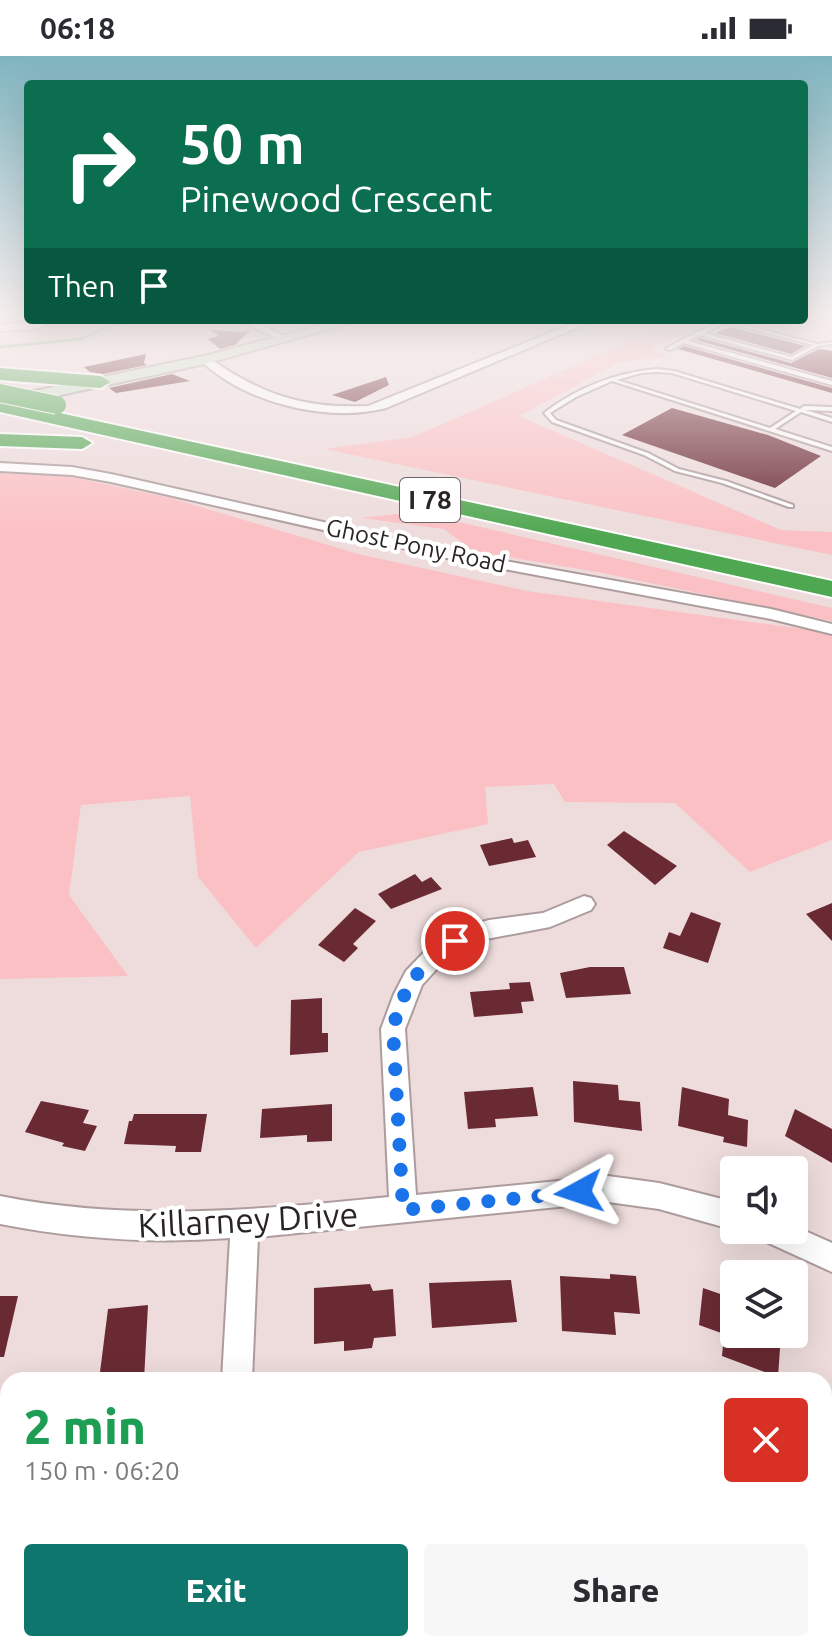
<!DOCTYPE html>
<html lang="en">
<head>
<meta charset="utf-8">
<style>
  body { margin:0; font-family:Ubuntu,sans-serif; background:#f7f7f7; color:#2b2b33; height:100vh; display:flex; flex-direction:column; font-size:30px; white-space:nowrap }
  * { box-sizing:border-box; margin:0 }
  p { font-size:26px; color:#7c7c81 }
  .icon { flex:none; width:44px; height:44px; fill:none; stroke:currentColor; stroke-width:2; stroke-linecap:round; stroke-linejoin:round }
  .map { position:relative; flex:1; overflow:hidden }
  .panel { position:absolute; left:0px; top:1316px; width:832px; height:280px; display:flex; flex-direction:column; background:#fff; border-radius:24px 24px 0 0; box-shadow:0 8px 32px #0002 }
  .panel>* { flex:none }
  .top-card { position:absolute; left:24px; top:24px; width:784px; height:244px; border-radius:8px; box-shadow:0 8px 32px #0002; background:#0b6e4f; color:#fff; overflow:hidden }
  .controls { position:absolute; left:720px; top:1100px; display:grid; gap:16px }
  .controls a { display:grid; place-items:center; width:88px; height:88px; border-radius:8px; background:#fff; box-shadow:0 8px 32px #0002; font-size:40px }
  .pin { position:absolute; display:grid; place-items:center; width:68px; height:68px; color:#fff; margin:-34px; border:4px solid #fff; border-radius:50%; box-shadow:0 2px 8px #0007 }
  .me { position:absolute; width:88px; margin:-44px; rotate:265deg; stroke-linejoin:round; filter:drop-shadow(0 0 6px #0008) }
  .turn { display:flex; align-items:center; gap:28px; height:168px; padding:0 24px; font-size:36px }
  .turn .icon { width:104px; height:104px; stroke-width:2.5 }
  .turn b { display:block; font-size:56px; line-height:68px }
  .then { display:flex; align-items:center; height:76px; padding:0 24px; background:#0003; gap:16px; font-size:30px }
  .round { display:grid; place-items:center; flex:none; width:84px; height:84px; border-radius:8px; background:#f7f7f7 }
  .overview { display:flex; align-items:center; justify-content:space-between; height:136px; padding:0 24px }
  h1 { font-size:48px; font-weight:800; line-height:60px; color:#1e9e55 }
  .button { display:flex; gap:16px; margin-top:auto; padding:16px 24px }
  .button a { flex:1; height:92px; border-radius:8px; background:#0f766e; color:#fff; font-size:32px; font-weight:800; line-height:92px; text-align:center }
  .button a+a { background:#f7f7f7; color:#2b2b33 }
  .status { display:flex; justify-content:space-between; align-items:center; height:56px; padding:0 40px; background:#fff; direction:ltr }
  .status svg { height:22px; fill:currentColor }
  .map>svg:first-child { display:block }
  .green { fill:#fbc0c4 }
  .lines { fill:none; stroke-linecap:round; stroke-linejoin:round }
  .stream { stroke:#85b783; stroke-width:3 }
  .building { fill:#6a2a33 }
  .service-casing { stroke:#ad9c9d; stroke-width:4 }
  .minor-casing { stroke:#ad9c9d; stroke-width:4 }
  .secondary-casing { stroke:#ad9c9d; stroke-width:4 }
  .motorway-casing { stroke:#fff; stroke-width:4 }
  .service { fill:#fff; fill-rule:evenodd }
  .minor { fill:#fff; fill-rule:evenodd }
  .secondary { fill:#cae5cb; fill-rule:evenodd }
  .motorway { fill:#50a751; fill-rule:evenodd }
  .motorway-bridge-casing { stroke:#fff; stroke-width:20; stroke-linecap:butt }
  .motorway-bridge { stroke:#50a751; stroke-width:18 }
  .route { stroke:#1a73e8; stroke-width:14; stroke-dasharray:0 25.2 }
  .labels { text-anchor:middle; stroke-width:8; stroke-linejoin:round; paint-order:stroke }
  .far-street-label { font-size:24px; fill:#2a2424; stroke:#fff }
  .shield { fill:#fff; stroke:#6a6666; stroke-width:2 }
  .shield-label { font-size:26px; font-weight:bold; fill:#2a2424 }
  .near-street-label { font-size:34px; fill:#2a2424; stroke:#fff }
</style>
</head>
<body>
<div class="status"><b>06:18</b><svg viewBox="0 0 49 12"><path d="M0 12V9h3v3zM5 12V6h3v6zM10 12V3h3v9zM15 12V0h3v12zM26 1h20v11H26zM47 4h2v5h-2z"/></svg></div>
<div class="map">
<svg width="832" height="1596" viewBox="0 0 832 1596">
  <rect width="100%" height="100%" fill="#eedcdc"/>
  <g class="green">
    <polygon points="678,264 713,264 650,293 668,300 618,307 519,360 781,474 832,476 832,499 324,393 413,381"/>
    <polygon points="0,417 67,420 171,442 358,498 527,535 832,577 832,784 750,816 675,747 565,746 554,728 485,731 488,768 359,796 256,892 198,821 190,740 81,749 69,839 128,920 0,923"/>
    <polygon points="415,456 832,552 832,565 597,516 473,495 444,473 361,462"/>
  </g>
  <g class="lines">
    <polyline class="stream" points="0,291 81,283 107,271 142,264"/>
  </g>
  <g class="building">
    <polygon points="730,271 805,290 791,298 716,277"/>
    <polygon points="210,274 240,276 250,274 235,289 220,293 208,283 219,280"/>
    <polygon points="700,282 791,307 819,293 832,295 832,322 696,284"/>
    <polygon points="684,290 832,332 832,337 678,293"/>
    <polygon points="146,298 144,307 147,309 103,318 90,316 84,311"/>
    <polygon points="172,318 190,325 116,337 109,332"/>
    <polygon points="386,321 389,329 355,346 332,339"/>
    <polygon points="672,352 768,379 821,400 775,432 622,379"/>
    <polygon points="624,775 677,810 655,829 607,789"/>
    <polygon points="512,782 514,787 528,784 536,801 489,810 480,789"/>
    <polygon points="415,818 422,826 431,821 442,833 391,853 378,838"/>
    <polygon points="832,847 832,885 806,858"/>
    <polygon points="355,852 376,865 353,888 358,892 344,906 318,889"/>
    <polygon points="691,856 721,867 708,907 663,892 669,876 680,880"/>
    <polygon points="590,911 624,911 631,938 566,942 560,917"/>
    <polygon points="530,926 534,945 521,946 523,957 474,961 470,936 510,933 509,927"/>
    <polygon points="322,942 322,977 328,977 328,996 290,999 291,944"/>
    <polygon points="573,1025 618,1029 619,1044 640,1046 642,1075 574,1066"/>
    <polygon points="533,1031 538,1060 495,1063 496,1071 468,1073 464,1036"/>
    <polygon points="682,1031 729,1043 728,1059 748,1064 747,1091 723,1086 724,1081 678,1070"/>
    <polygon points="41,1045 89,1054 83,1067 97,1070 85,1095 62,1090 64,1087 25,1076"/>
    <polygon points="332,1048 332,1085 307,1086 307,1079 260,1082 262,1053"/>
    <polygon points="795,1053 832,1073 832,1107 785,1080"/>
    <polygon points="134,1058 207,1058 201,1096 175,1096 176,1090 124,1088 129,1065 132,1065"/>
    <polygon points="610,1218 636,1220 640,1258 614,1256 616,1279 562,1275 560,1220 610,1223"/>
    <polygon points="511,1224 517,1266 432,1272 429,1227"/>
    <polygon points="370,1228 373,1235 393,1233 396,1280 374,1282 372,1292 344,1295 344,1285 314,1288 314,1232"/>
    <polygon points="703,1232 732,1242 734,1278 781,1278 778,1321 722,1300 724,1278 699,1269"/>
    <polygon points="0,1240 18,1240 4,1301 0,1301"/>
    <polygon points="148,1249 144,1324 99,1324 108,1253"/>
  </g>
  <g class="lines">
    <g class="service-casing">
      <g id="service">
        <path d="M728 265 817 288 832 286V288L818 290 792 304 700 279 688 285 832 325V329L684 287 670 294 666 293C684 282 706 270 728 265ZM728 267 813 289 791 301 704 277 718 270Z"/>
        <path d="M657 313 674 315 800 353 804 350 832 351V355L805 354 832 362V366L801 356 775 373 832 391V395L612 325 576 341 550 357 556 364 648 397 679 413 726 425 793 449V451H789L722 427 675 415 644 399 552 366 544 357C576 332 617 316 657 313ZM657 316 672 317 796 355 770 372 617 324 641 317Z"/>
      </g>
    </g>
    <g class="minor-casing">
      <g id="minor">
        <polygon points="44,264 58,264 35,273 0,275 0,269"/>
        <polygon points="239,264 251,264 290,283 282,285"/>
        <path d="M582 264H595L386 352C326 367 245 347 200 304L209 302C260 338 304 353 368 350Z"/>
        <polygon points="0,407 72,411 111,418 456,496 771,553 832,568 832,578 771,563 456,504 111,426 72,419 0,415"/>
        <path d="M584 840 591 842 595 848 591 854 550 871 476 885 446 903 422 929 405 973 416 1139 608 1120 659 1127 734 1146V1174L659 1153 608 1146 258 1181 252 1324H222L230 1182C152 1188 77 1183 0 1168V1140C130 1166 258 1154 389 1141L381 973 394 938 406 915 430 890 462 872 489 864 543 857Z"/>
        <polygon points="794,1170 832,1187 832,1216 762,1184 758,1174 794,1174"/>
        <polygon points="204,1588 291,1588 294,1596 204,1596"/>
      </g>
    </g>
    <g class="secondary-casing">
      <polygon id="secondary" points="341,264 362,264 205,308 0,352 0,342 204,300"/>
    </g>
    <g class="motorway-casing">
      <g id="motorway">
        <polygon points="0,312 101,320 110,326 101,332 0,324"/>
        <polygon points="0,344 832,525 832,541 0,356"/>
        <polygon points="0,378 82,381 92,387 82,393 0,390"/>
      </g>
    </g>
    <use href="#service" class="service"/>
    <use href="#minor" class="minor"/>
    <use href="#secondary" class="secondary"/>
    <use href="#motorway" class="motorway"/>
    <g class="motorway-bridge-casing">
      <polyline id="motorway-bridge" points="0,337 57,349"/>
    </g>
    <use href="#motorway-bridge" class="motorway-bridge"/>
  </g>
  <linearGradient id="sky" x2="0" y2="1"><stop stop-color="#80b5c0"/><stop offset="0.54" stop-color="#f7efef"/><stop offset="1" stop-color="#f7efef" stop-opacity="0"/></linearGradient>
  <rect width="832" height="480" fill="url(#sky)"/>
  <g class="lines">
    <path class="route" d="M455 885C420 907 402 933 393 973L403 1154 579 1136"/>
  </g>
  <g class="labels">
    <g class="far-street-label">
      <text transform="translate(416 490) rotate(12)" y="8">Ghost Pony Road</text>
    </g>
    <rect class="shield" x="400" y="422" width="60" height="44" rx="6"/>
    <g class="shield-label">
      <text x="430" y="453">I 78</text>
    </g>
    <g class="near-street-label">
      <text transform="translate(248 1164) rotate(-3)" y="12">Killarney Drive</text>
    </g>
  </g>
</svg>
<div class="controls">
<a><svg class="icon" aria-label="sound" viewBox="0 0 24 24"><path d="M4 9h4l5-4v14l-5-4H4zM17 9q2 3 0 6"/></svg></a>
<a><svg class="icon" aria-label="layers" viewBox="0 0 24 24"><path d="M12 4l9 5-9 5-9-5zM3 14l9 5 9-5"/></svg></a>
</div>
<div class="pin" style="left:455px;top:885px;background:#d93025"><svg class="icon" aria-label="arrive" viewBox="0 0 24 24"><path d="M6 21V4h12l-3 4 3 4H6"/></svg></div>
<svg class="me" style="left:579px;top:1136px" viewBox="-20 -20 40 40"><path d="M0-17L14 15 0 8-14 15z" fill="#1a73e8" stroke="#fff" stroke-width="4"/></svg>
<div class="top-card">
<div class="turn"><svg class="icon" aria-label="right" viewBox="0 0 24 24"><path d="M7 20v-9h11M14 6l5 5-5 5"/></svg><div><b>50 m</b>Pinewood Crescent</div></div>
<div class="then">Then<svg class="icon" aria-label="arrive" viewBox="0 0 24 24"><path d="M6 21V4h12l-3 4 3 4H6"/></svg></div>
</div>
<section class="panel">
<div class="overview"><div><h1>2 min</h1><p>150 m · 06:20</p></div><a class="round" style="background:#d93025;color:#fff"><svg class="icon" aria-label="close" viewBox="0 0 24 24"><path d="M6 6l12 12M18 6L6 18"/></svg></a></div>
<div class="button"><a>Exit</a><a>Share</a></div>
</section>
</div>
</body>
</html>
